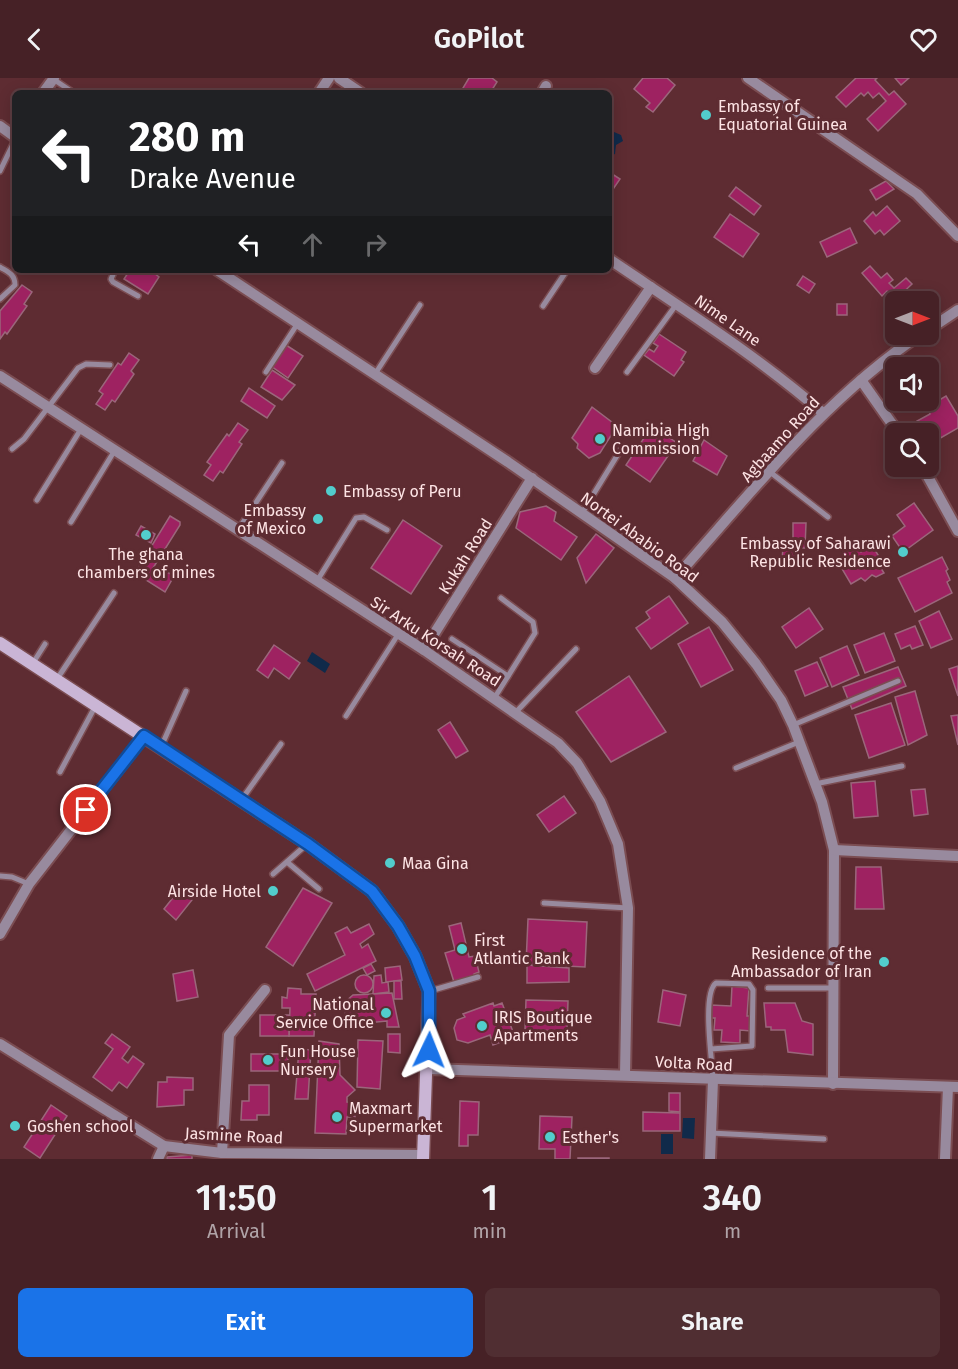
<!DOCTYPE html>
<html lang="en">
<head>
<meta charset="utf-8">
<style>
  body { margin:0; font-family:"Fira Sans",sans-serif; background:#502e32; color:#f1f3f6; height:100vh; display:flex; flex-direction:column; font-size:22px; white-space:nowrap }
  * { box-sizing:border-box; margin:0 }
  p { font-size:20px; color:#b0a3a7 }
  .icon { flex:none; width:33px; height:33px; fill:none; stroke:currentColor; stroke-width:2; stroke-linecap:round; stroke-linejoin:round }
  .map { position:relative; height:1081px; overflow:hidden }
  .sheet { display:flex; flex-direction:column; background:#462126; flex:1 }
  .sheet>* { flex:none }
  .banner { position:absolute; left:12px; top:12px; width:600px; height:183px; border-radius:9px; box-shadow:0 3px 15px #0003,0 0 0 2px #5e3e43; background:#202124; color:#fff; overflow:hidden }
  .needle { width:39px; rotate:90deg }
  .fabs { position:absolute; left:885px; top:213px; display:grid; gap:12px }
  .fabs a { display:grid; place-items:center; width:54px; height:54px; border-radius:9px; background:#462126; box-shadow:0 3px 15px #0003,0 0 0 2px #5e3e43; font-size:30px }
  .pin { position:absolute; display:grid; place-items:center; width:51px; height:51px; color:#fff; margin:-26px; border:3px solid #fff; border-radius:50%; box-shadow:0 2px 6px #0007 }
  .me { position:absolute; width:66px; margin:-33px; rotate:2deg; stroke-linejoin:round; filter:drop-shadow(0 0 4px #0008) }
  .turn { display:flex; align-items:center; gap:21px; height:126px; padding:0 18px; font-size:27px }
  .turn .icon { width:78px; height:78px; stroke-width:2.5 }
  .turn b { display:block; font-size:42px; line-height:51px }
  .lanes { display:flex; align-items:center; height:57px; padding:0 18px; background:#0003; justify-content:center; gap:30px; direction:ltr }
  .lanes .off { opacity:.35 }
  .eta { display:flex; justify-content:space-evenly; align-items:center; height:102px; text-align:center }
  .eta b { font-size:36px; font-weight:600; line-height:42px }
  .action { display:flex; gap:12px; margin-top:auto; padding:12px 18px }
  .action a { flex:1; height:69px; border-radius:9px; background:#1a73e8; color:#fff; font-size:24px; font-weight:600; line-height:69px; text-align:center }
  .action a+a { background:#502e32; color:#f1f3f6 }
  header { display:flex; justify-content:space-between; align-items:center; height:78px; padding:0 18px; background:#462126; font-size:27px; font-weight:600 }
  .map>svg:first-child { display:block }
  .water { fill:#102a4a }
  .building { fill:#9e2261; stroke:#9b667b; stroke-width:1.5 }
  .lines { fill:none; stroke-linecap:round; stroke-linejoin:round }
  .lane-casing { stroke:#7b4d52; stroke-width:8 }
  .street-casing { stroke:#7b4d52; stroke-width:14 }
  .secondary-casing { stroke:#7b4d52; stroke-width:15 }
  .lane { stroke:#988a9e; stroke-width:5 }
  .street { stroke:#988a9e; stroke-width:10 }
  .secondary { stroke:#cab5d5; stroke-width:12 }
  .route-casing { stroke:#114b97; stroke-width:15 }
  .route { stroke:#1a73e8; stroke-width:10 }
  .poi-dot { fill:#52cdcc; stroke:#5e2c32; stroke-width:2 }
  .labels { text-anchor:middle; stroke-width:6; stroke-linejoin:round; paint-order:stroke }
  .poi-label { font-size:16px; fill:#fde3e4; stroke:#5e2c32; text-anchor:start }
  .street-label { font-size:16px; fill:#fde3e4; stroke:#5e2c32 }
</style>
</head>
<body>
<header><svg class="icon" aria-label="back" viewBox="0 0 24 24"><path d="M15 5l-7 7 7 7"/></svg>GoPilot<svg class="icon" aria-label="heart" viewBox="0 0 24 24"><path d="M12 20l-8-8c-3-5 5-10 8-4 3-6 11-1 8 4z"/></svg></header>
<div class="map">
<svg width="958" height="1081" viewBox="0 0 958 1081">
  <rect width="100%" height="100%" fill="#5e2c32"/>
  <g class="water">
    <polygon points="614,54 621,57 623,63 616,67 615,76 609,78 609,57"/>
    <polygon points="312,574 330,586 325,595 307,583"/>
    <polygon points="683,1040 695,1040 694,1061 682,1060"/>
    <rect x="661" y="1056" width="12" height="20"/>
  </g>
  <g class="building">
    <polygon points="469,0 492,0 497,4 490,15 460,15"/>
    <polygon points="643,0 667,0 675,7 653,34 646,29 650,25 634,11"/>
    <polygon points="856,0 877,0 875,2 889,17 894,13 906,26 878,53 867,41 886,23 879,15 873,20 868,14 864,18 861,15 846,29 836,19"/>
    <polygon points="895,0 909,0 901,7"/>
    <polygon points="609,94 620,101 609,117"/>
    <polygon points="886,103 894,111 876,122 870,112"/>
    <polygon points="736,109 761,128 754,137 729,118"/>
    <polygon points="887,128 900,143 884,157 880,152 875,156 864,143 873,134 876,138"/>
    <polygon points="730,136 759,156 743,179 714,159"/>
    <polygon points="850,150 857,165 827,179 820,164"/>
    <polygon points="870,188 881,200 887,195 893,202 889,205 894,210 906,200 912,206 895,222 887,213 882,218 862,195"/>
    <polygon points="130,192 150,192 159,199 148,216 124,201"/>
    <polygon points="803,198 815,206 809,215 797,207"/>
    <polygon points="22,207 32,214 24,226 27,228 7,256 5,254 0,261 0,233"/>
    <rect x="837" y="226" width="10" height="11"/>
    <polygon points="659,256 686,274 681,282 684,284 674,298 644,277 649,271 654,274 658,268 653,265"/>
    <polygon points="286,267 303,278 288,300 271,288"/>
    <polygon points="129,275 139,282 131,293 134,296 115,324 112,322 105,332 96,326 103,316 99,313 118,285 121,287"/>
    <polygon points="272,292 295,307 282,322 261,309"/>
    <polygon points="249,310 275,328 267,340 241,323"/>
    <polygon points="946,318 958,338 958,350 930,366 928,356 924,356 917,343 930,336 929,328"/>
    <polygon points="592,329 617,348 600,375 589,380 577,370 578,366 572,360"/>
    <polygon points="238,345 248,352 239,364 242,366 223,395 220,393 213,403 204,397 211,387 207,384 227,356 229,358"/>
    <polygon points="652,348 677,365 650,404 626,387"/>
    <polygon points="704,362 727,378 717,397 693,383"/>
    <polygon points="914,425 933,452 903,474 892,458 905,448 897,437"/>
    <polygon points="546,428 556,434 554,443 577,459 561,482 516,450 520,434"/>
    <polygon points="170,438 180,444 180,447 153,490 159,494 164,492 174,498 165,514 135,495"/>
    <polygon points="403,442 442,468 411,516 371,490"/>
    <polygon points="793,445 806,445 805,470 798,470 798,485 782,484 783,468 793,468"/>
    <polygon points="141,448 155,456 151,465 136,457"/>
    <polygon points="596,456 614,470 586,505 577,480"/>
    <polygon points="856,465 861,474 872,467 881,482 877,484 884,495 876,499 872,497 865,503 861,500 851,506 838,484 846,479 843,473"/>
    <polygon points="942,479 948,491 946,493 950,502 947,504 952,515 915,534 898,500"/>
    <polygon points="669,518 688,545 651,571 636,550 650,540 646,534"/>
    <polygon points="809,530 823,551 796,570 782,549"/>
    <polygon points="939,533 952,561 931,570 919,543"/>
    <polygon points="915,548 923,567 912,571 910,567 901,571 895,556"/>
    <polygon points="709,549 733,592 701,609 678,566"/>
    <polygon points="884,555 895,583 865,595 854,567"/>
    <polygon points="274,567 300,585 289,601 274,590 268,600 257,592"/>
    <polygon points="847,568 859,597 832,609 820,580"/>
    <polygon points="817,584 828,608 805,618 795,593"/>
    <polygon points="958,588 958,618 949,591"/>
    <polygon points="898,589 906,608 852,631 843,609"/>
    <polygon points="629,598 666,654 611,684 576,634"/>
    <polygon points="915,613 927,657 908,667 895,619"/>
    <polygon points="891,625 905,667 869,680 855,637"/>
    <polygon points="958,637 958,667 951,638"/>
    <polygon points="450,644 468,673 456,680 438,652"/>
    <polygon points="875,703 878,738 854,740 851,705"/>
    <polygon points="925,711 928,736 914,738 911,712"/>
    <polygon points="564,718 576,735 549,754 537,737"/>
    <polygon points="856,789 881,789 884,831 855,831"/>
    <polygon points="303,810 332,825 293,888 266,869"/>
    <polygon points="179,812 192,822 176,842 164,831"/>
    <polygon points="528,841 587,844 585,889 526,886"/>
    <polygon points="461,845 469,879 475,878 479,894 474,896 474,899 454,904 445,875 455,872 449,848"/>
    <polygon points="369,846 374,856 360,866 362,870 368,866 376,883 315,913 307,896 345,877 335,855 347,849 351,855"/>
    <polygon points="371,886 375,893 367,897 363,890"/>
    <polygon points="527,887 569,890 569,904 527,905"/>
    <polygon points="400,888 402,902 386,904 385,890"/>
    <polygon points="193,892 198,919 177,923 173,896"/>
    <polygon points="381,897 382,905 388,904 389,914 373,916 374,898"/>
    <circle cx="364" cy="906" r="9"/>
    <polygon points="394,903 401,903 402,921 394,921"/>
    <polygon points="732,908 749,910 747,938 752,938 751,953 740,952 740,965 721,964 722,952 714,952 715,940 710,940 711,927 731,928"/>
    <polygon points="288,910 301,911 301,916 316,916 314,958 289,958 290,930 282,930 282,919 287,920"/>
    <polygon points="663,912 686,917 680,948 658,944"/>
    <polygon points="392,915 399,949 387,949 387,943 355,946 345,937 346,923 353,917"/>
    <polygon points="526,922 568,923 567,953 525,952"/>
    <polygon points="493,925 494,928 502,925 515,959 493,967 490,957 468,965 457,962 454,950 457,942 465,939 463,936"/>
    <polygon points="764,925 795,925 802,943 813,946 813,977 788,974 785,952 771,952 771,949 766,949"/>
    <rect x="260" y="937" width="29" height="21"/>
    <polygon points="112,956 130,969 122,980 128,985 133,978 144,986 127,1010 119,1004 112,1013 93,999 113,971 105,965"/>
    <polygon points="388,956 400,956 400,975 388,974"/>
    <polygon points="358,962 383,963 380,1011 357,1009"/>
    <polygon points="319,963 339,966 340,997 355,1012 347,1019 347,1024 355,1025 355,1039 347,1039 346,1056 315,1055"/>
    <polygon points="299,971 311,972 308,1021 295,1021"/>
    <rect x="251" y="976" width="37" height="17"/>
    <polygon points="167,999 193,1000 193,1012 184,1012 184,1027 157,1029 158,1004 167,1004"/>
    <polygon points="249,1007 269,1007 269,1037 257,1037 257,1042 241,1042 242,1023 249,1023"/>
    <polygon points="669,1015 680,1015 680,1034 669,1033"/>
    <polygon points="460,1023 479,1024 478,1057 468,1057 468,1068 459,1068"/>
    <polygon points="51,1027 67,1038 40,1080 24,1069"/>
    <polygon points="643,1034 680,1035 680,1053 643,1053"/>
    <polygon points="540,1038 572,1039 570,1081 555,1081 555,1071 539,1071"/>
    <polygon points="192,1077 192,1081 167,1081 167,1079"/>
    <rect x="578" y="1080" width="31" height="1"/>
  </g>
  <g class="lines">
    <g class="lane-casing">
      <g id="lane">
        <polyline points="53,1 74,15"/>
        <polyline points="0,93 15,62"/>
        <path d="M0 189C8 194 15 196 15 207L0 221"/>
        <polyline points="115,192 111,201 113,204 138,218"/>
        <polyline points="543,228 567,192"/>
        <polyline points="266,294 298,245"/>
        <polyline points="627,294 676,227"/>
        <polyline points="375,296 420,227"/>
        <polyline points="12,371 24,361 78,290 86,286 110,287"/>
        <polyline points="770,394 828,439"/>
        <polyline points="37,422 81,351"/>
        <polyline points="582,435 623,368"/>
        <polyline points="71,444 115,372"/>
        <polyline points="238,452 282,385"/>
        <polyline points="317,503 356,440 364,439 387,452"/>
        <polyline points="452,561 508,598"/>
        <polyline points="33,585 45,566"/>
        <polyline points="57,601 114,515"/>
        <polyline points="495,619 535,555 533,544 501,520"/>
        <polyline points="516,634 576,571"/>
        <polyline points="346,638 399,555"/>
        <polyline points="793,647 898,603"/>
        <polyline points="161,669 186,613"/>
        <polyline points="736,690 799,664"/>
        <polyline points="60,694 96,627"/>
        <polyline points="815,706 902,688"/>
        <polyline points="242,721 281,666"/>
        <polyline points="287,784 319,811"/>
        <polyline points="273,796 306,767"/>
        <polyline points="0,798 12,799 29,806"/>
        <polyline points="544,825 628,830"/>
        <polyline points="768,910 833,910"/>
        <polyline points="430,913 478,899"/>
        <path d="M711 971 752 968 753 912 749 906 716 905C702 915 712 982 713 1000"/>
        <polyline points="711,1055 824,1061"/>
      </g>
    </g>
    <g class="street-casing">
      <g id="street">
        <polyline points="339,0 361,15"/>
        <polyline points="748,0 917,116 958,158"/>
        <polyline points="43,15 54,0"/>
        <polyline points="319,15 329,0"/>
        <polyline points="542,15 546,8"/>
        <polyline points="0,48 15,59"/>
        <path d="M609 181C683 231 756 277 823 335"/>
        <polyline points="217,192 508,384 675,500 722,544 756,586 781,622 793,647 822,724 834,772 833,1006"/>
        <polyline points="928,252 958,232"/>
        <polyline points="595,290 651,209"/>
        <polyline points="0,298 424,572 558,665 577,685 600,723 618,766 628,830 625,997"/>
        <polyline points="861,302 899,356"/>
        <polyline points="922,388 958,453"/>
        <path d="M675 500C752 414 824 321 921 256"/>
        <polyline points="424,572 532,400"/>
        <polyline points="834,772 958,778"/>
        <polyline points="0,856 29,806 144,658"/>
        <polyline points="0,966 164,1068 222,1075 423,1077"/>
        <polyline points="428,991 958,1009"/>
        <polyline points="222,1075 229,957 265,912"/>
        <polyline points="158,1081 164,1068"/>
        <polyline points="710,1081 713,1002"/>
        <polyline points="945,1081 948,1009"/>
      </g>
    </g>
    <g class="secondary-casing">
      <polyline id="secondary" points="0,565 308,766 372,813 398,848 415,878 429,913 423,1081"/>
    </g>
    <use href="#lane" class="lane"/>
    <use href="#street" class="street"/>
    <use href="#secondary" class="secondary"/>
  </g>
  <g class="lines">
    <g class="route-casing">
      <polyline id="route" points="86,732 144,658 308,766 372,813 398,848 415,878 429,913 429,972"/>
    </g>
    <use href="#route" class="route"/>
  </g>
  <g class="poi-dot">
    <circle cx="706" cy="37" r="6"/>
    <circle cx="600" cy="361" r="6"/>
    <circle cx="331" cy="413" r="6"/>
    <circle cx="318" cy="441" r="6"/>
    <circle cx="146" cy="457" r="6"/>
    <circle cx="903" cy="474" r="6"/>
    <circle cx="390" cy="785" r="6"/>
    <circle cx="273" cy="813" r="6"/>
    <circle cx="462" cy="871" r="6"/>
    <circle cx="884" cy="884" r="6"/>
    <circle cx="386" cy="935" r="6"/>
    <circle cx="482" cy="948" r="6"/>
    <circle cx="268" cy="982" r="6"/>
    <circle cx="337" cy="1039" r="6"/>
    <circle cx="15" cy="1048" r="6"/>
    <circle cx="550" cy="1059" r="6"/>
  </g>
  <g class="labels">
    <g class="poi-label">
      <text x="718" y="34">Embassy of<tspan x="718" dy="18">Equatorial Guinea</tspan></text>
      <text x="612" y="358">Namibia High<tspan x="612" dy="18">Commission</tspan></text>
      <text x="343" y="419">Embassy of Peru</text>
      <text x="306" y="438" text-anchor="end">Embassy<tspan x="306" dy="18">of Mexico</tspan></text>
      <text x="891" y="471" text-anchor="end">Embassy of Saharawi<tspan x="891" dy="18">Republic Residence</tspan></text>
      <text x="146" y="482" text-anchor="middle">The ghana<tspan x="146" dy="18">chambers of mines</tspan></text>
      <text x="402" y="791">Maa Gina</text>
      <text x="261" y="819" text-anchor="end">Airside Hotel</text>
      <text x="474" y="868">First<tspan x="474" dy="18">Atlantic Bank</tspan></text>
      <text x="872" y="881" text-anchor="end">Residence of the<tspan x="872" dy="18">Ambassador of Iran</tspan></text>
      <text x="374" y="932" text-anchor="end">National<tspan x="374" dy="18">Service Office</tspan></text>
      <text x="494" y="945">IRIS Boutique<tspan x="494" dy="18">Apartments</tspan></text>
      <text x="280" y="979">Fun House<tspan x="280" dy="18">Nursery</tspan></text>
      <text x="349" y="1036">Maxmart<tspan x="349" dy="18">Supermarket</tspan></text>
      <text x="27" y="1054">Goshen school</text>
      <text x="562" y="1065">Esther's</text>
    </g>
    <g class="street-label">
      <text transform="translate(728 242) rotate(35)" y="6">Nime Lane</text>
      <text transform="translate(780 361) rotate(-48)" y="6">Agbaamo Road</text>
      <text transform="translate(640 459) rotate(36)" y="6">Nortei Ababio Road</text>
      <text transform="translate(465 478) rotate(-58)" y="6">Kukah Road</text>
      <text transform="translate(436 563) rotate(33)" y="6">Sir Arku Korsah Road</text>
      <text transform="translate(694 985) rotate(3)" y="6">Volta Road</text>
      <text transform="translate(234 1057) rotate(3)" y="6">Jasmine Road</text>
    </g>
  </g>
</svg>
<div class="fabs">
<a><svg class="needle" viewBox="-14 -14 28 28"><path d="M0-13l5 13h-10z" fill="#e53935"/><path d="M0 13l5-13h-10z" fill="#b0a3a7"/></svg></a>
<a><svg class="icon" aria-label="sound" viewBox="0 0 24 24"><path d="M4 9h4l5-4v14l-5-4H4zM17 9q2 3 0 6"/></svg></a>
<a><svg class="icon" aria-label="search" viewBox="0 0 24 24"><circle cx="10" cy="10" r="6"/><path d="M15 15l6 6"/></svg></a>
</div>
<div class="pin" style="left:86px;top:732px;background:#d93025"><svg class="icon" aria-label="arrive" viewBox="0 0 24 24"><path d="M6 21V4h12l-3 4 3 4H6"/></svg></div>
<svg class="me" style="left:429px;top:972px" viewBox="-20 -20 40 40"><path d="M0-17L14 15 0 8-14 15z" fill="#1a73e8" stroke="#fff" stroke-width="4"/></svg>
<div class="banner">
<div class="turn"><svg class="icon" aria-label="left" viewBox="0 0 24 24"><path d="M17 20v-9H6M10 6l-5 5 5 5"/></svg><div><b>280 m</b>Drake Avenue</div></div>
<div class="lanes"><svg class="icon" aria-label="left" viewBox="0 0 24 24"><path d="M17 20v-9H6M10 6l-5 5 5 5"/></svg><svg class="icon off" aria-label="ahead" viewBox="0 0 24 24"><path d="M12 20V5M6 11l6-6 6 6"/></svg><svg class="icon off" aria-label="right" viewBox="0 0 24 24"><path d="M7 20v-9h11M14 6l5 5-5 5"/></svg></div>
</div>
</div>
<section class="sheet">
<div class="eta">
<div><b>11:50</b><p>Arrival</p></div>
<div><b>1</b><p>min</p></div>
<div><b>340</b><p>m</p></div>
</div>
<div class="action"><a>Exit</a><a>Share</a></div>
</section>
</body>
</html>
